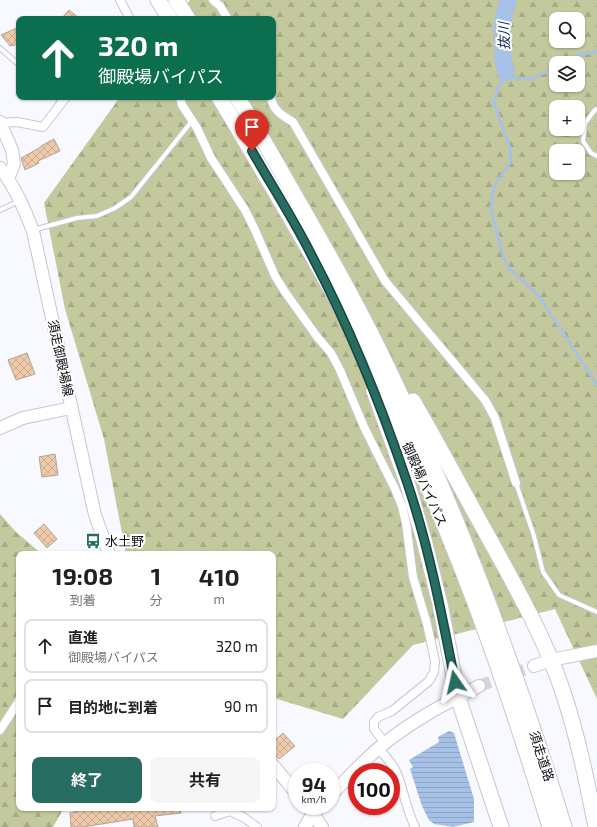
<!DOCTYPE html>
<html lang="ja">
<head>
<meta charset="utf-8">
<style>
  body { margin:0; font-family:"Exo 2","Noto Sans JP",sans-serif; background:#f6f6f6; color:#202124; height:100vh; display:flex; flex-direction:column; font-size:15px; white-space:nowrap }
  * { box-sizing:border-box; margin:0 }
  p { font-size:13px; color:#757577 }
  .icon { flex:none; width:22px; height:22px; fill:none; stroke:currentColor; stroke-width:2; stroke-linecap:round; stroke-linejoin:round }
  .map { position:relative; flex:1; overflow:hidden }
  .sheet { position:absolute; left:16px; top:551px; width:260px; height:260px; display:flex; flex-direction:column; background:#fff; border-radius:8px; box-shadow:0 1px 3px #0004 }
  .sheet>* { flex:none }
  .hud { position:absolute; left:16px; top:16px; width:260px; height:84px; border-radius:8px; box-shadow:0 1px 3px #0004; background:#0b6e4f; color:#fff; overflow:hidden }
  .tools { position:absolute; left:549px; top:12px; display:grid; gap:8px }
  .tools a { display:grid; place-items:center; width:36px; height:36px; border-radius:8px; background:#fff; box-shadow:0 1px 3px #0004; font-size:20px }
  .speed { position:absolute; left:288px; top:763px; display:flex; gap:8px; font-size:20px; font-weight:700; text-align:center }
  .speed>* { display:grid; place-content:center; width:52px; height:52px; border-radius:50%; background:#fff; box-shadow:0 1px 3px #0004; line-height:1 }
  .speed small { font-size:10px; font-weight:400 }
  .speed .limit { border:6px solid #d22; background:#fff; color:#111 }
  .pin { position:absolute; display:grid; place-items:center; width:34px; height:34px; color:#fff; margin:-41px -17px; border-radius:50% 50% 50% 0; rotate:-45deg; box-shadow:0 0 4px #0007 }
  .pin .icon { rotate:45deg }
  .me { position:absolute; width:44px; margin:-22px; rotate:349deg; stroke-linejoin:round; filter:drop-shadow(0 0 3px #0008) }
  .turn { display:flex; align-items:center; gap:14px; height:84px; padding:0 16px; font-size:18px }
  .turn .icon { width:52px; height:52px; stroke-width:2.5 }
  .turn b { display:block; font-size:28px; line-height:34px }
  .eta { display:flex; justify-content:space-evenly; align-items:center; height:68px; text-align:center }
  .eta b { font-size:24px; font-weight:700; line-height:28px }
  .action { display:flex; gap:8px; margin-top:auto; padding:8px 16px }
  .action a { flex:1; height:46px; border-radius:8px; background:#266c60; color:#fff; font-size:16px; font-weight:700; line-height:46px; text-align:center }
  .action a+a { background:#f6f6f6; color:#202124 }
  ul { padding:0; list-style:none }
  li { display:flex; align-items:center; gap:12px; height:54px; margin:0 8px 6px; padding:0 8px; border:2px solid #e0e0e0; border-radius:8px }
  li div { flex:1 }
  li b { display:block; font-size:15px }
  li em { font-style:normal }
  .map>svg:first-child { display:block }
  .forest { fill:url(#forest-firs); fill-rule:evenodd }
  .water { fill:url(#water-rules) }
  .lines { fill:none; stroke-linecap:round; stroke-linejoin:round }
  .stream { stroke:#a6c1e5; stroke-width:3 }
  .river { stroke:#a6c1e5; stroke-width:17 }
  .building { fill:url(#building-cross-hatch); stroke:#aea59c }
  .secondary-tunnel { stroke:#d5d5db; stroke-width:12; stroke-dasharray:12 6; stroke-linecap:butt }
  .lane-casing { stroke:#c7c6d2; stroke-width:6 }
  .street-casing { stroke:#c7c6d2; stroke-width:10 }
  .secondary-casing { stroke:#c7c6d2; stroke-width:14 }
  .highway-casing { stroke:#c7c6d2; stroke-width:17 }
  .lane { stroke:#fff; stroke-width:4 }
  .street { stroke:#fff; stroke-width:8 }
  .secondary { stroke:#fff; stroke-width:12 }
  .highway { stroke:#fff; stroke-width:15 }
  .route-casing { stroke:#19463e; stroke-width:10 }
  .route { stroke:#266c60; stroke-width:7 }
  .labels { text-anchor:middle; stroke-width:4; stroke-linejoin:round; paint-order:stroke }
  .street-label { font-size:13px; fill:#0d0d11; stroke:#fff }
  .poi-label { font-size:13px; fill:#0d0d11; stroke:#fff; text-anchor:start }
  .water-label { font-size:14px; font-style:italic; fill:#042854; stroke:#fff }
</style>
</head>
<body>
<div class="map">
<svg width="597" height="827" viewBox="0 0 597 827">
  <defs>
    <pattern id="forest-firs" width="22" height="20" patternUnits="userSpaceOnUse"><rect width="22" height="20" fill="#c3c99d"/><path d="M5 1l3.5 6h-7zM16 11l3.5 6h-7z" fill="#a6ab86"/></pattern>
    <pattern id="water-rules" width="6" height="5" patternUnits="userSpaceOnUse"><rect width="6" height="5" fill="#a6c1e5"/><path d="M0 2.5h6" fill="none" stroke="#8ea5c3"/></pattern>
    <pattern id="building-cross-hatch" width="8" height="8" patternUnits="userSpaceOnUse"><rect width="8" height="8" fill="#eecaaa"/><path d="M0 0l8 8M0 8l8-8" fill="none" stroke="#cbac91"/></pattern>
  </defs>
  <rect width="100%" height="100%" fill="#f8f8ff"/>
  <g class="forest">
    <path d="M190 0H597V699L555 609 413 645 343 719 274 698 273 697V554H126L104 439 65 309 44 203 120 97H273V19H176ZM556 19H578V41H556ZM556 63H578V85H556ZM556 107H578V129H556ZM556 151H578V173H556Z"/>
    <polygon points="0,514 16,532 42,554 19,554 19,808 64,808 53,827 0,827"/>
  </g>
  <polygon class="water" points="449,731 454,733 474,799 474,822 453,827 434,824 429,820 422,806 410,769 413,767 409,760 439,742 438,737"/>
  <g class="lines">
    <g class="stream">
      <polyline points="562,63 583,54 597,52"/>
      <polyline points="556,66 532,79 518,79 506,73 498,88 494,103 511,151 510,163 495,185 492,196 491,209 503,256 508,267 539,296 597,385"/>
    </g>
    <polyline class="river" points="506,73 503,58 502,24 508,0"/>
  </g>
  <g class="building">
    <polygon points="69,10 80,19 61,19"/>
    <polygon points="19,27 19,44 10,46 1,35"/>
    <polygon points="54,139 60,151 38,161 39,163 25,170 21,158 41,147 41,146"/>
    <polygon points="27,353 35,374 16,380 8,360"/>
    <polygon points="55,454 58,475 42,477 39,457"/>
    <polygon points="44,524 57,539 47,548 34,533"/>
    <polygon points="283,733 295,746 279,759 273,753 273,742"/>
    <polygon points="92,808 181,808 181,813 155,816 158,827 134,827 133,819 83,827 71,827 70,813"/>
  </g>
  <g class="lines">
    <polyline class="secondary-tunnel" points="479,686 534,666"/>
    <g class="lane-casing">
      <g id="lane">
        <polyline points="0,48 19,65"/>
        <polyline points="56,97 62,102"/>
        <polyline points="597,109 595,110 585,123 583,141 591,153 597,156"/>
        <polyline points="0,210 19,201"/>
        <polyline points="33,230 77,218 97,216 115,208 131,197 192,121"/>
        <polyline points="516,483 534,536 543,572 559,595 597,612"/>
      </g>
    </g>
    <g class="street-casing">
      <g id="street">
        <polyline points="120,0 130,19"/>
        <polyline points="213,0 220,6 228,19"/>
        <polyline points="180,97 182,105 197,128 211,158 245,210 255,230 275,276 285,292 318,338 331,353 340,370 364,427 395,489 402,506 406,523 413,577 427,624 435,661 434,672 429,681 392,711 378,717 374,722 374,729 385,743"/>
        <path d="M271 97C272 110 283 116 293 122L385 281 485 400 495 418 516 483"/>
        <polyline points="1,123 17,122 43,127 66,97"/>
        <polyline points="0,730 19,701"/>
        <path d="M378 748C386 757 394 765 398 776 404 793 407 811 415 827"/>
        <polyline points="215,816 230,811 243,817 257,827"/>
      </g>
    </g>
    <g class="secondary-casing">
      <g id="secondary">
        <polyline points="0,122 12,150 14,164 8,179"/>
        <path d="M0 168C15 187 24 208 33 231L95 515 109 554"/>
        <polyline points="0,428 23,418 71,408"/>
        <polyline points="534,666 551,660 597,651"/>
        <polyline points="273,765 297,794"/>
        <path d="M331 795C347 779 362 762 380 747 410 722 444 704 479 686"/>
        <polyline points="308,806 322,827"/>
        <polyline points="305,827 313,813 320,806"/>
      </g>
    </g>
    <g class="highway-casing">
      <g id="highway">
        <polyline points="158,0 170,19"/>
        <polyline points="176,0 188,19"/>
        <path d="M219 97 236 125C273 189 312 252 346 317 371 363 394 412 416 460 470 578 512 703 550 827"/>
        <path d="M237 97C257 129 276 162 294 194 329 255 364 316 393 379 462 524 518 674 564 827"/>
        <polyline points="374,391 407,482 424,540 440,604 458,697 501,827"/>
        <path d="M413 401C438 444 461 488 485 531 514 584 545 637 564 695 578 738 587 782 596 827"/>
      </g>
    </g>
    <use href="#lane" class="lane"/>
    <use href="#street" class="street"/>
    <use href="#secondary" class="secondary"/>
    <use href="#highway" class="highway"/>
  </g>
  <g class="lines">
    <g class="route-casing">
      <path id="route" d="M252 151C272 186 294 220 312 256 350 328 381 405 407 482 429 547 442 615 455 682"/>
    </g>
    <use href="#route" class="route"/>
  </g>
  <defs>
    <g id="bus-bare" transform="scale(1.2)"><path d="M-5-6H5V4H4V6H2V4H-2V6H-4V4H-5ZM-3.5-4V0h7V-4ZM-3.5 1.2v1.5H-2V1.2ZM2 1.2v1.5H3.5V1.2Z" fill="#266c60" stroke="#fff" stroke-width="2.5" paint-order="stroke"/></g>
  </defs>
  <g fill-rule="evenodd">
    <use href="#bus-bare" x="93" y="541"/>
  </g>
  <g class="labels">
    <g class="street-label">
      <text transform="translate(61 358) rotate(78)" y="5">須走御殿場線</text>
      <text transform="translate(425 484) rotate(66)" y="5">御殿場バイパス</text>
      <text transform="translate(542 756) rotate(72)" y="5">須走道路</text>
    </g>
    <g class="poi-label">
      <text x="105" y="546">水土野</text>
    </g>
    <g class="water-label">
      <text transform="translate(504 36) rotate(-91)" y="5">抜川</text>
    </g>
  </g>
</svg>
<div class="tools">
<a><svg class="icon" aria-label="search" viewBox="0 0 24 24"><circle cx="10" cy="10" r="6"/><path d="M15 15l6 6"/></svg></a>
<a><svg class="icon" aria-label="layers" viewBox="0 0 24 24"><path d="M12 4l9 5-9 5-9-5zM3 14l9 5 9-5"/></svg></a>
<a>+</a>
<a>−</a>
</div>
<div class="speed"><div>94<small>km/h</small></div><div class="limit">100</div></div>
<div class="pin" style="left:252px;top:151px;background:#d93025"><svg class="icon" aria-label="arrive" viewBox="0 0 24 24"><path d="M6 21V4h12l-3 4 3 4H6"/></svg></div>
<svg class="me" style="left:455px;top:682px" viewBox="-20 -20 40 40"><path d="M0-17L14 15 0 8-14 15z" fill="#266c60" stroke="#fff" stroke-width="4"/></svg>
<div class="hud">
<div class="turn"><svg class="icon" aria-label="ahead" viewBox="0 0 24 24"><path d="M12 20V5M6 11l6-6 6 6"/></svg><div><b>320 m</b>御殿場バイパス</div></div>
</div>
<section class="sheet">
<div class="eta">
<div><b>19:08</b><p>到着</p></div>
<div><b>1</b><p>分</p></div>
<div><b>410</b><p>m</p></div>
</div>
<ul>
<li><svg class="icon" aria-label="ahead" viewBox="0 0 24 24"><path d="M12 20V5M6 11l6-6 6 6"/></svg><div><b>直進</b><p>御殿場バイパス</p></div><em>320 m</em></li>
<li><svg class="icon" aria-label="arrive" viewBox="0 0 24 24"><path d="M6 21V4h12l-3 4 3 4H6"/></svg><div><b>目的地に到着</b></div><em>90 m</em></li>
</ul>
<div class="action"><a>終了</a><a>共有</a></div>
</section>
</div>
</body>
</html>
